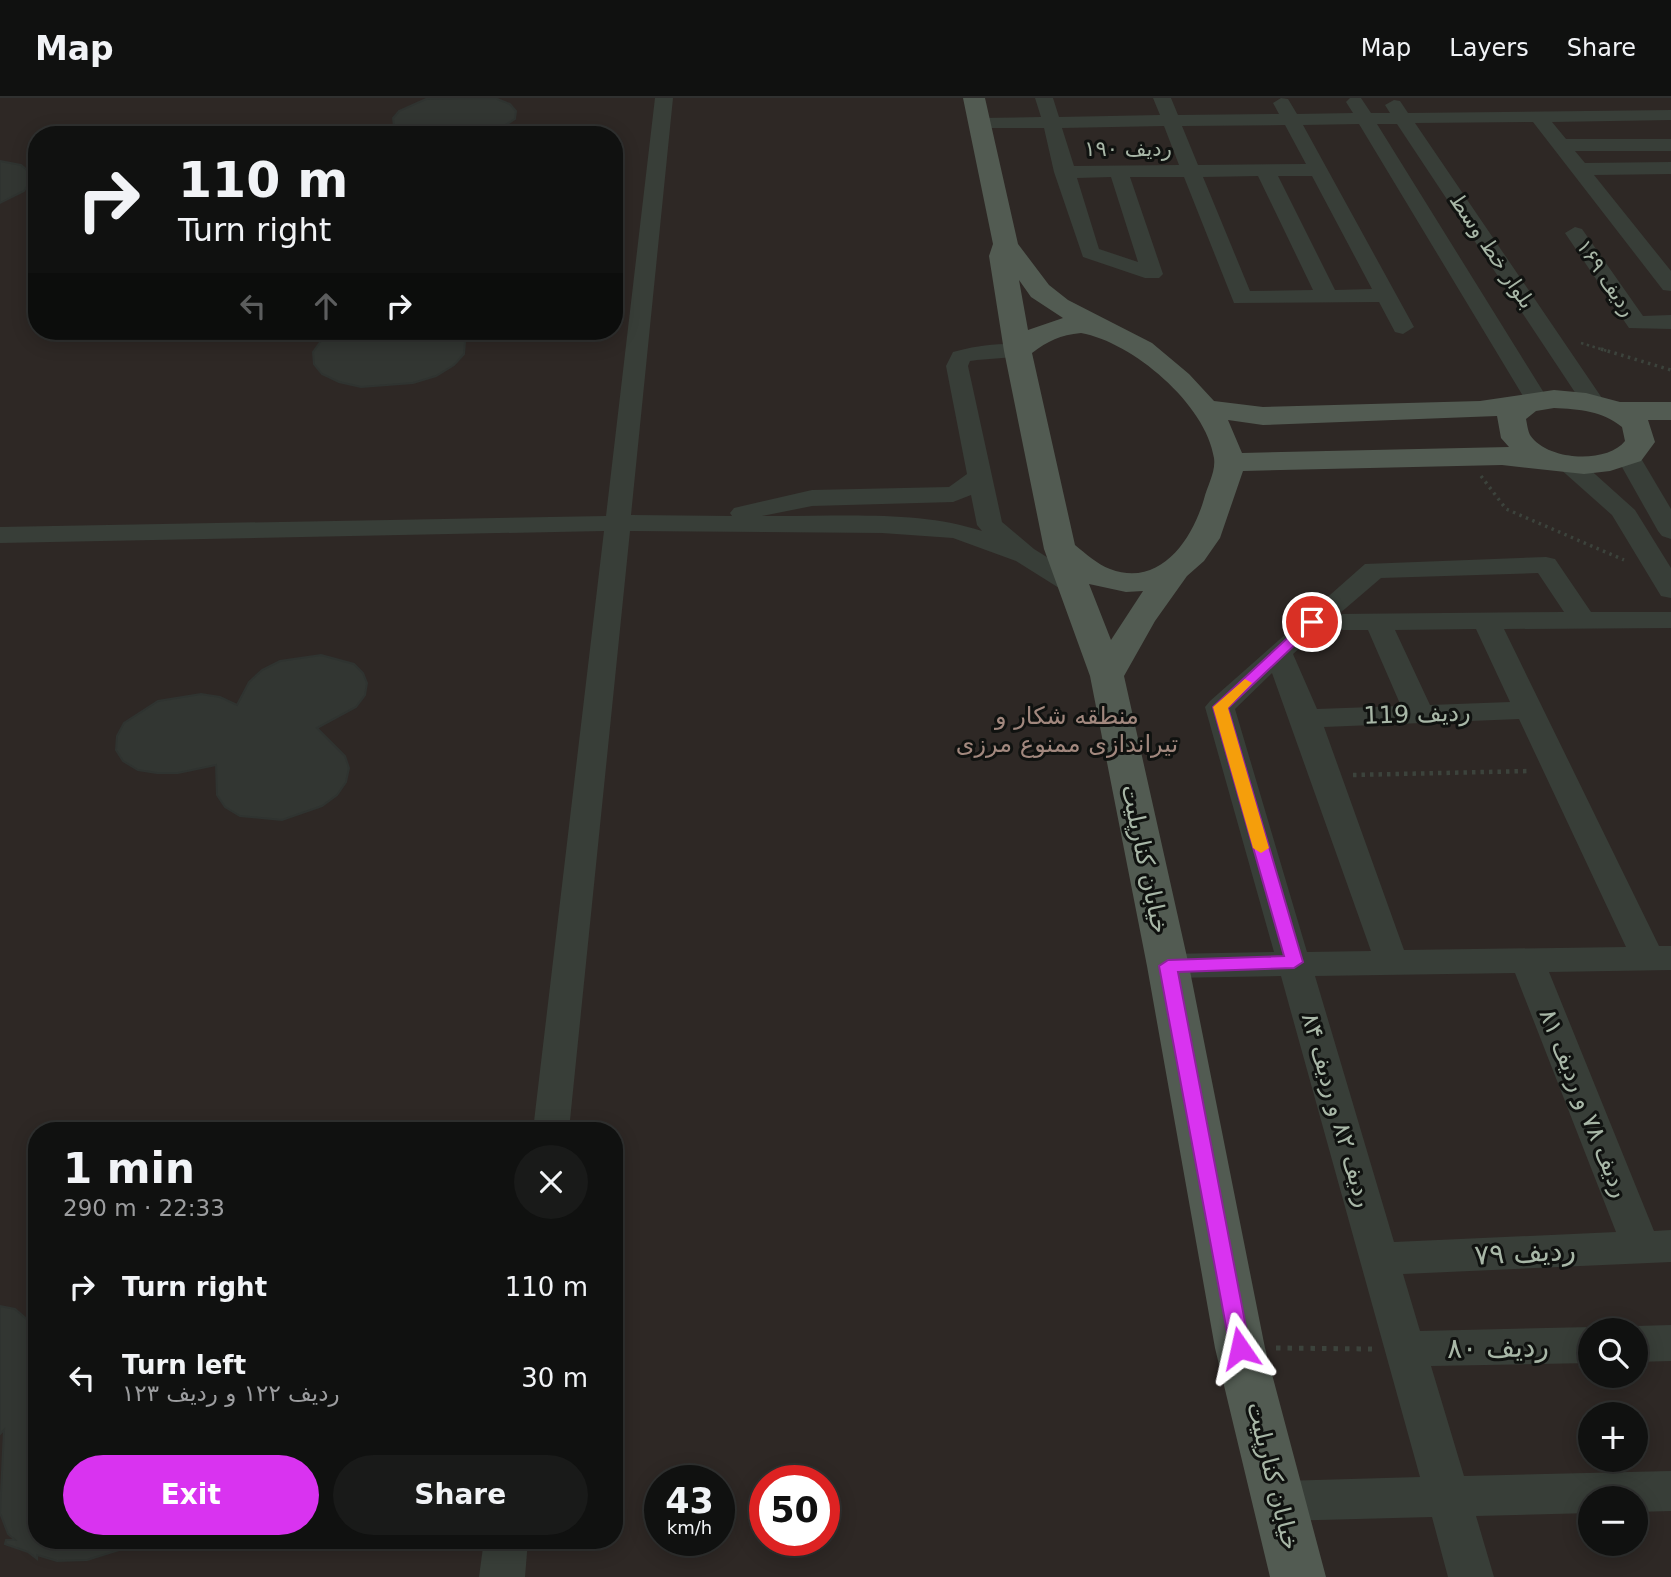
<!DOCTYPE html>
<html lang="en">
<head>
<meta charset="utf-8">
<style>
  body { margin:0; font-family:"DejaVu Sans","Noto Naskh Arabic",sans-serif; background:#191a19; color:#f1f3f6; height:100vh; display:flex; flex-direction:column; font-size:26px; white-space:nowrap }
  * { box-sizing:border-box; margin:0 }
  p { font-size:23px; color:#9c9d9f }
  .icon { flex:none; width:38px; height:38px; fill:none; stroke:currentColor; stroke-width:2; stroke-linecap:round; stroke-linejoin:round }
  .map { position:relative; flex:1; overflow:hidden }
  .sheet { position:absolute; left:28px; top:1024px; width:595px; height:427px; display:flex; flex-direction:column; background:#101110; border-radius:28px; box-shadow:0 4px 18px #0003,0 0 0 2px #303130 }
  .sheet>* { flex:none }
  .banner { position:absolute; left:28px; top:28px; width:595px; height:214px; border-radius:28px; box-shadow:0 4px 18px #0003,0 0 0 2px #303130; background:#101110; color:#f1f3f6; overflow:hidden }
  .buttons { position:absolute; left:1578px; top:1220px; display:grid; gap:14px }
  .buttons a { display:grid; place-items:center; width:70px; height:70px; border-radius:50%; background:#101110; box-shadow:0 4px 18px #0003,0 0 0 2px #303130; font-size:35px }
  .speed { position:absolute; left:644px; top:1367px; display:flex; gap:14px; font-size:35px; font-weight:700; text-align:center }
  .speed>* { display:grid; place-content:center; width:91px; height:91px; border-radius:50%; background:#101110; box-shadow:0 4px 18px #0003,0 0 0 2px #303130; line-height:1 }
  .speed small { font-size:18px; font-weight:400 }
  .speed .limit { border:10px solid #d22; background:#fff; color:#111 }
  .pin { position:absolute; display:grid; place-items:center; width:60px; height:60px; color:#fff; margin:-30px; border:4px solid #fff; border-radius:50%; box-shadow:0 2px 7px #0007 }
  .me { position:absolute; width:77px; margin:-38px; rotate:349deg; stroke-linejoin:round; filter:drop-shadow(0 0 5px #0008) }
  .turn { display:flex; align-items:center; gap:24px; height:147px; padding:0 35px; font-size:32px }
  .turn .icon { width:91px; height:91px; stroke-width:2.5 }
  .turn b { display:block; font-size:49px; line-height:60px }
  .lanes { display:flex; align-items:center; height:66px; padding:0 35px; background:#0003; justify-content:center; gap:35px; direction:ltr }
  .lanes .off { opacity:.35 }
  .round { display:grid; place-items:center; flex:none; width:74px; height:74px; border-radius:37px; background:#191a19 }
  .summary { display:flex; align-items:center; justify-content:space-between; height:119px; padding:0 35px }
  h1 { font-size:42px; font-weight:700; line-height:52px }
  .primary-button { display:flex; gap:14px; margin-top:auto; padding:14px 35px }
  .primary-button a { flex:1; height:80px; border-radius:42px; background:#d933f0; color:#fff; font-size:28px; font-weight:700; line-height:80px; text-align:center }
  .primary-button a+a { background:#191a19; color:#f1f3f6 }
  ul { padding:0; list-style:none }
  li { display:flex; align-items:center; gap:21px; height:91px; padding:0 35px }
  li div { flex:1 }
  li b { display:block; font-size:26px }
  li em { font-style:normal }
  header { display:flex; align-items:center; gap:42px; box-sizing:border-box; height:98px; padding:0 35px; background:#101110; border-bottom:2px solid #303130 }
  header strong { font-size:33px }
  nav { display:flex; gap:38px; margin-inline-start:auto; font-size:24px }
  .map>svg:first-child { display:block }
  .green { fill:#2e2825; fill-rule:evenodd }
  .building { fill:#323632; stroke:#2f3330; stroke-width:2 }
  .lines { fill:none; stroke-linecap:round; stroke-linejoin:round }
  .path-far3 { stroke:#3c433c; stroke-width:2.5; stroke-dasharray:2.5 3.5; stroke-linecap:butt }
  .path-far2 { stroke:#3c433c; stroke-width:3.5; stroke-dasharray:2.5 4.5; stroke-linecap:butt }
  .path-far1 { stroke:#3c433c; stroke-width:4.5; stroke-dasharray:3.5 5; stroke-linecap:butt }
  .path { stroke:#3c433c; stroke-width:5; stroke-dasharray:4.5 7; stroke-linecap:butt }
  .minor { fill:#383e38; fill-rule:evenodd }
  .major { fill:#525b52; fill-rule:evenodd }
  .route { fill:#d933f0; stroke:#8d219c; stroke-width:2 }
  .slow { fill:#f59e0b }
  .labels { text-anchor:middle; stroke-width:6; stroke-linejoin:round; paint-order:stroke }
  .far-street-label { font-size:21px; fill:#a8b7a7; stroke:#101210 }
  .street-label { font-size:24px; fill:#a8b7a7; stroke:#101210 }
  .park-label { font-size:24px; fill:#a2887e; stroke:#101210 }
  .near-street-label { font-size:28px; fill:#a8b7a7; stroke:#101210 }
</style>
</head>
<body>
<header>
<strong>Map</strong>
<nav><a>Map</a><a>Layers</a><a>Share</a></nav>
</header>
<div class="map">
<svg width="1671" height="1479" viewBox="0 0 1671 1479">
  <rect width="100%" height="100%" fill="#151715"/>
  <path class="green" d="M0 0H1671V1479H0ZM37 37H614V233H37ZM37 1032H614V1442H37ZM1591 1232H1636V1278H1591ZM1591 1316H1636V1362H1591ZM660 1382H719V1442H660ZM765 1382H824V1442H765ZM1591 1400H1636V1446H1591Z"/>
  <g class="building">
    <polygon points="495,0 510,6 516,13 515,21 493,35 408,37 394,28 393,20 399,13 426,1"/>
    <polygon points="0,63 21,67 34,78 24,93 0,105"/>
    <polygon points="335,233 459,233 465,244 464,256 454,267 436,278 413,285 361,289 339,284 322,276 314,266 313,254 321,243"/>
    <polygon points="321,557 354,566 363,575 367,585 365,597 356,609 317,630 345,658 349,670 346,684 337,697 322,708 282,722 240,718 225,709 217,697 216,667 178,675 157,675 138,672 123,663 116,652 117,638 124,625 158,603 201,596 220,599 237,607 249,584 262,572 280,563"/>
    <polygon points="0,1208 15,1211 37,1230 37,1442 134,1442 135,1447 87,1462 57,1463 37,1457 37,1461 28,1454 5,1446 6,1442 15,1442 8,1436 0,1415 4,1332 0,1336"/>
  </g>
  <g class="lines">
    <polyline class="path-far3" points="1581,245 1607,253"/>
    <g class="path-far2">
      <polyline points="1601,251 1671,272"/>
      <polyline points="1481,378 1506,411 1624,462"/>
    </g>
    <polyline class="path-far1" points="1353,677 1530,673"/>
    <polyline class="path" points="1276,1250 1372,1251"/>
    <g class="minor">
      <path d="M655 0H673L631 417 732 418 730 415 734 410 812 392 949 389 967 376 946 268 953 254C975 248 1003 243 1026 248L1029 253 1026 258 977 262 970 263 968 268 1002 424 1034 451 1085 483 1089 489 1085 495H1067L1016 463 953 440 882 435 630 433 569 1032H533L604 433 0 445V429L606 418ZM971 397 977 427 982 433C917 411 831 419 762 418L812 408 953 404Z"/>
      <path d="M1035 0H1053L1059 19 1160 17 1153 0H1171L1178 17 1279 16 1273 5 1281 0 1288 1 1297 16 1353 15 1346 4 1350 0H1361L1371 15H1390L1385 7 1394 2 1400 3 1408 15 1671 12V22L1552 24 1566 41H1671V53H1575L1585 65 1671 64V76L1594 77 1671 173V193L1663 192 1533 24 1415 25 1606 306 1602 311H1586L1397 26H1377L1549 303 1545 308H1529L1359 26 1303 27 1414 229 1403 236 1395 234 1379 204 1234 205 1184 79H1130L1163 176 1159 180H1145L1083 159 1054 74 1044 30H980L971 25 980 20 1041 19ZM1285 27 1306 66 1198 67 1182 28ZM1164 28 1179 67 1074 68 1062 30ZM1258 78 1313 192 1250 193 1203 79ZM1278 78H1312L1372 191 1335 192ZM1111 79 1138 164 1099 151 1077 80Z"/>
      <polygon points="1575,129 1582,131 1643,218 1671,217 1671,231 1629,230 1565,135"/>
      <polygon points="1630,355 1639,357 1671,411 1671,441 1662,438 1658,433 1618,362 1621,357"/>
      <polygon points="1567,357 1576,359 1635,412 1671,470 1671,500 1661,498 1612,417 1558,369 1555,364 1558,359"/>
      <path d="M1546 459 1555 461 1591 514H1671V530L1504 531 1659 848H1671V872L1549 874 1654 1133 1671 1132V1164L1403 1176 1420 1233 1591 1229 1599 1232H1591V1265L1431 1268 1464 1378 1671 1373V1413L1636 1414V1400H1591V1415L1476 1418 1494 1479H1448L1432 1419 1281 1423 1266 1417 1259 1403 1266 1389 1281 1383 1420 1379 1281 878 1168 880 1156 877 1151 868 1156 859 1168 856 1274 854 1205 609 1210 603 1365 466ZM1538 475 1564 514 1339 516 1381 480ZM1476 531 1510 604 1430 607 1395 532ZM1320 532H1368L1401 608 1317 611 1293 556ZM1272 575 1371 853 1307 854 1235 611ZM1519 621 1626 849 1404 852 1324 629ZM1515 875 1616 1134 1394 1144 1315 878Z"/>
      <polygon points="1671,1227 1671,1263 1636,1264 1636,1232 1626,1232 1636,1228"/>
      <polygon points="484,1442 528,1442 525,1479 479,1479"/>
    </g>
    <path class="major" d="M963 0H985L1018 146 1049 187 1068 202 1152 245 1189 276 1214 303 1263 309 1480 303 1554 292 1586 295 1620 304H1671V322H1648L1655 344 1641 363 1610 373 1584 376 1502 367 1243 373 1220 440 1204 463 1187 478 1155 523 1124 578 1189 868 1265 1250 1326 1479H1270L1215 1250 1147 868 1090 578 1044 451 1004 253 989 158 993 146ZM1019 182 1031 199 1063 220 1028 232ZM1081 235C1132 244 1206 306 1214 360 1216 374 1207 388 1204 401 1192 442 1160 490 1110 471 1097 466 1086 456 1075 447L1032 255C1048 243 1060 237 1081 235ZM1554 310C1579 311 1603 313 1622 329L1625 343C1607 366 1547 363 1530 337 1528 333 1527 326 1526 321L1536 313ZM1497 318 1501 340 1509 349 1242 355 1228 322 1263 327ZM1089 486 1126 494 1143 493 1111 542Z"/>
  </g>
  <polygon class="route" points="1308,521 1319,524 1228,610 1303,864 1294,870 1178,874 1250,1250 1247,1256 1240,1259 1233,1256 1230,1250 1159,868 1168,862 1284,858 1213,609"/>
  <polygon class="slow" points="1245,581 1252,585 1228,610 1269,750 1261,755 1253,750 1213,609"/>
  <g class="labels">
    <g class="far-street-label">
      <text x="1128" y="58">ردیف ۱۹۰</text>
      <text transform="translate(1492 153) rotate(56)" y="7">بلوار خط وسط</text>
      <text transform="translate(1606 180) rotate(56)" y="7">ردیف ۱۶۹</text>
    </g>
    <g class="street-label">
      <text transform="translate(1417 616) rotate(-2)" y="8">ردیف 119</text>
      <text transform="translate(1145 761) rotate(78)" y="8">خیابان کنارپلیت</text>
      <text transform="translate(1584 1005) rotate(68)" y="8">ردیف ۷۸ و ردیف ۸۱</text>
      <text transform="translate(1337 1012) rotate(74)" y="8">ردیف ۸۲ و ردیف ۸۴</text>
      <text transform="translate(1273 1378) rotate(76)" y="8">خیابان کنارپلیت</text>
    </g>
    <g class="park-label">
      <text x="1067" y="626">منطقه شکار و<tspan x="1067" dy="28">تیراندازی ممنوع مرزی</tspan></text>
    </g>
    <g class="near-street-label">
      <text transform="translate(1525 1154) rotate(-3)" y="10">ردیف ۷۹</text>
      <text transform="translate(1498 1249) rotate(-1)" y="10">ردیف ۸۰</text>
    </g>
  </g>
</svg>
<div class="buttons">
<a><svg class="icon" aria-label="search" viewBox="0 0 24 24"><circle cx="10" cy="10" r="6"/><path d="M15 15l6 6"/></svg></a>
<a>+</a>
<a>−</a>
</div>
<div class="speed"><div>43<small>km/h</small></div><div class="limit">50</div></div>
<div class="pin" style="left:1312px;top:524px;background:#d93025"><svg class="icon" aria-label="arrive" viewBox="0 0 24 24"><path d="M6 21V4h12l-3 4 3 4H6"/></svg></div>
<svg class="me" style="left:1240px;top:1250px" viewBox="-20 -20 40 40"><path d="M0-17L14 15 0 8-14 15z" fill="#d933f0" stroke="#fff" stroke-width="4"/></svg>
<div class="banner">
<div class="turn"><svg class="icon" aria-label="right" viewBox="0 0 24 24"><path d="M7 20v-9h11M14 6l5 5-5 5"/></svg><div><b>110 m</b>Turn right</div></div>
<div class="lanes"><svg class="icon off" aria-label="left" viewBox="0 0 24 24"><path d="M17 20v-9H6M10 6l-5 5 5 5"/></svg><svg class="icon off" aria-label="ahead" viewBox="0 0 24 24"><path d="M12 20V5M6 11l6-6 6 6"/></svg><svg class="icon" aria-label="right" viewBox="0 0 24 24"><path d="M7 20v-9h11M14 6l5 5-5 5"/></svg></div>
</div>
<section class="sheet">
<div class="summary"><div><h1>1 min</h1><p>290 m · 22:33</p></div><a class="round"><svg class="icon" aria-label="close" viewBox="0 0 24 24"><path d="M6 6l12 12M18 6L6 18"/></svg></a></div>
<ul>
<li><svg class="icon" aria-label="right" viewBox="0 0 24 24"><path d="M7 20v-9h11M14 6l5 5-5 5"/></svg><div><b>Turn right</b></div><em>110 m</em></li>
<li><svg class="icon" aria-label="left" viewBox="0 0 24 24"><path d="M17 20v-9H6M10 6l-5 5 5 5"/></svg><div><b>Turn left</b><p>ردیف ۱۲۲ و ردیف ۱۲۳</p></div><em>30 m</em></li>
</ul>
<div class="primary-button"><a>Exit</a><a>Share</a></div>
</section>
</div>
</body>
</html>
